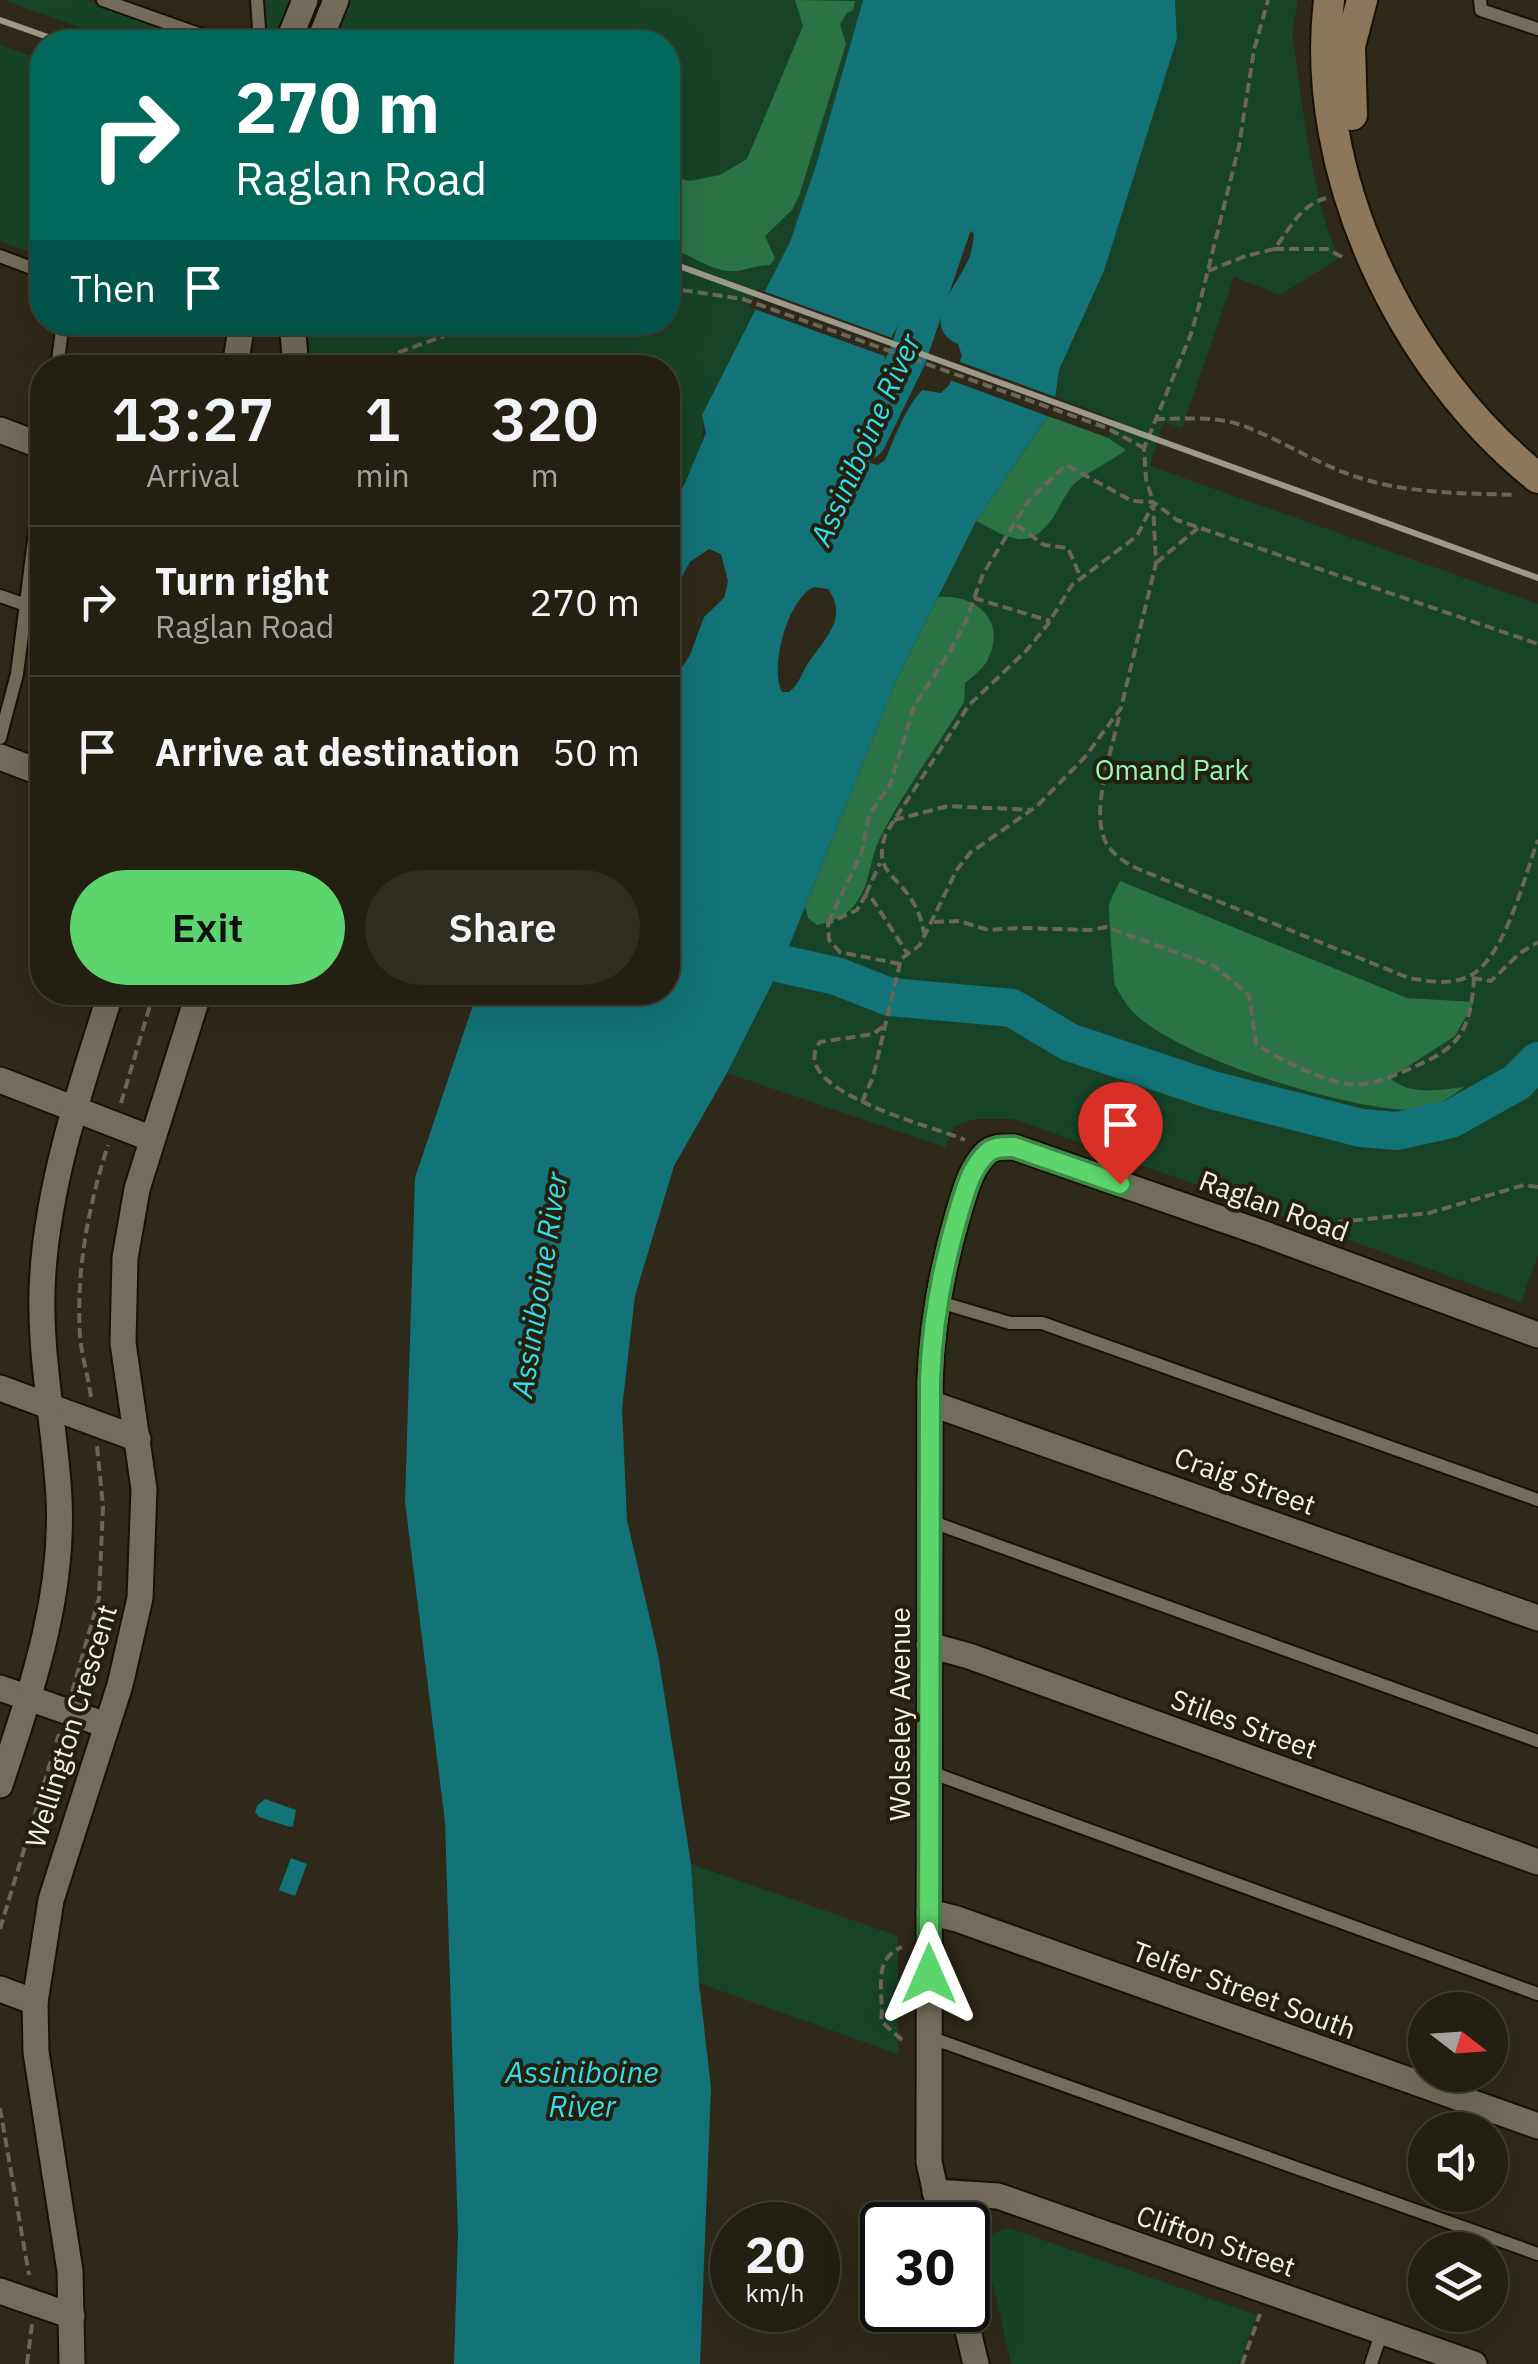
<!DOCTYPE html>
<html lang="en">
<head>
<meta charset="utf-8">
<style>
  body { margin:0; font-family:"IBM Plex Sans",sans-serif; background:#2f2c21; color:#f1f3f6; height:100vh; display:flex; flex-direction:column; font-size:38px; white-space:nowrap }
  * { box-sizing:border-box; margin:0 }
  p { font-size:32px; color:#a3a2a0 }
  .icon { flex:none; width:55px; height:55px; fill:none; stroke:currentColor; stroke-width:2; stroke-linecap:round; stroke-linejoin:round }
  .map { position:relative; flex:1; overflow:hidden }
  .details { position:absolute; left:30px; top:355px; width:650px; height:650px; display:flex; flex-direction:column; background:#231f13; border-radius:40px; box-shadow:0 10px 40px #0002,0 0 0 2px #403d33 }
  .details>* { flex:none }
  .hud { position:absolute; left:30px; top:30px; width:650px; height:305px; border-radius:40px; box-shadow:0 10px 40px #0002,0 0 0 2px #403d33; background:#00695c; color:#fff; overflow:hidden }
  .needle { width:65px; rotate:107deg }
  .controls { position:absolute; left:1408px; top:1992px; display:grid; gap:20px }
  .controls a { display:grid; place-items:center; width:100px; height:100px; border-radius:50%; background:#231f13; box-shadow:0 10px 40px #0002,0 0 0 2px #403d33; font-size:50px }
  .speed { position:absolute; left:710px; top:2202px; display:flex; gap:20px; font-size:50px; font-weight:700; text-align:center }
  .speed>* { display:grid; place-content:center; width:130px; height:130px; border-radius:50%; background:#231f13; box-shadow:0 10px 40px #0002,0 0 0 2px #403d33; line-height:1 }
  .speed small { font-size:25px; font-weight:400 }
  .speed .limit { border:5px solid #111; border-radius:15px; background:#fff; color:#111 }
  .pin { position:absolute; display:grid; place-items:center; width:85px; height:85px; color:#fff; margin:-102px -42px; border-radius:50% 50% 50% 0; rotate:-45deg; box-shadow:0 0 10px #0007 }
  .pin .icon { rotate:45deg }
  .me { position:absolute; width:110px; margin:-55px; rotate:0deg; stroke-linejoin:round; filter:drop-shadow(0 0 8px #0008) }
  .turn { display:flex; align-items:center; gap:35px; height:210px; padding:0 40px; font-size:45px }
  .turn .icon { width:130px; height:130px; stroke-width:2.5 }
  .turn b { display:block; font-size:70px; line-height:85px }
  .then { display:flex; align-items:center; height:95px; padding:0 40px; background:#0003; gap:20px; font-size:38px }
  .eta { display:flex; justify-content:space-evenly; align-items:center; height:170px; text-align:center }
  .eta b { font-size:60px; font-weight:600; line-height:70px }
  .primary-button { display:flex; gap:20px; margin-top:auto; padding:20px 40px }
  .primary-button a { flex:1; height:115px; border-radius:60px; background:#5cd56d; color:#111; font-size:40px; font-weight:600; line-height:115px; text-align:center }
  .primary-button a+a { background:#2f2c21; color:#f1f3f6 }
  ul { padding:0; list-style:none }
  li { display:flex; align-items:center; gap:30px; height:150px; padding:0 40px; border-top:2px solid #403d33 }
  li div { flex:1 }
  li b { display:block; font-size:38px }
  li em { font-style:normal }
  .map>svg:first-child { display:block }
  .green { fill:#174428 }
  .forest { fill:#2b7345 }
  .water { fill:#127378; fill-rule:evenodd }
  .pier { fill:#2f2919 }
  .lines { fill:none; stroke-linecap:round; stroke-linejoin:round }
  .river { stroke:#127378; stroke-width:38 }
  .lane-casing { stroke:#171204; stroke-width:16 }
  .street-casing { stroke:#171204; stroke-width:29 }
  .secondary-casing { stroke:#171204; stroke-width:34 }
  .path { stroke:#6b6658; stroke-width:4; stroke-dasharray:10 5; stroke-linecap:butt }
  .lane { stroke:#746d5b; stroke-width:12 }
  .street { stroke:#746d5b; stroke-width:25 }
  .secondary { stroke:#8c775b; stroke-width:30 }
  .rail { stroke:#9d998b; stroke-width:6 }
  .route-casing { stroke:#3c8a47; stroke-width:25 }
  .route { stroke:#5cd56d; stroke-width:18 }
  .labels { text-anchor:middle; stroke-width:8; stroke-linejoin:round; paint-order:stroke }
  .park-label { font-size:28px; fill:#96f9b5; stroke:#251f10 }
  .street-label { font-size:28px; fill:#f3f0e5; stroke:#251f10 }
  .water-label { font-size:30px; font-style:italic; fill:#2fdfe9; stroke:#251f10 }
</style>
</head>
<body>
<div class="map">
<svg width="1538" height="2364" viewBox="0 0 1538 2364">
  <rect width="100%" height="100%" fill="#2f2919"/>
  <g class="green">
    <polygon points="4,0 86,0 201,42 120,42"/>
    <polygon points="264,0 291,0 276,42 262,42 267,25"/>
    <path d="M336 0H863L816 165 790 243 702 415C710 451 681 480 668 512V368L296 367 292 323 668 322V42H319Z"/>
    <path d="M1175 0H1298L1292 32 1307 140 1322 212 1338 259 1280 295 1234 277 1182 428 1163 421 1150 466 1538 604V1046L1500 1083 1480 1095 1446 1111 1401 1121 1293 1106 1192 1067 1083 1035 1076 1056C1141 1078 1207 1099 1274 1117 1307 1126 1344 1140 1379 1139 1436 1137 1497 1114 1538 1072V1255L1521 1302 1014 1119H975L955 1126 945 1147 727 1073 782 964 895 683 976 521 1048 416 1108 437 1115 419 1056 397 1059 371 1104 271 1177 39Z"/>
    <polygon points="0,45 42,60 42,256 0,241"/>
    <polygon points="691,1864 898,1936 898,2054 699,1983"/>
    <path d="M1009 2228 1257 2315 1239 2364H1011L986 2254C987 2237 994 2231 1009 2228Z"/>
  </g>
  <g class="forest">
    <path d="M795 0 855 1 853 10 847 13 840 24 846 44 799 196 792 210 765 236 775 258 770 265C758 265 749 269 738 271 715 274 687 254 668 245V176L690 181 720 175 747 159 803 26Z"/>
    <path d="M1048 416 1108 438 1126 450C1114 459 1080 477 1073 485 1066 493 1061 504 1056 513 1030 554 1012 539 976 521Z"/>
    <path d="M938 597C977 594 1008 621 987 661 982 670 973 676 965 683L964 702C937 747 905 789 881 836 868 860 872 886 852 908 843 917 829 923 817 925L808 918 805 907 895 683Z"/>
    <path d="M1120 881 1407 998 1474 1002 1455 1036 1390 1078C1410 1096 1439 1090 1464 1087 1448 1100 1430 1110 1409 1110 1346 1109 1164 1055 1127 1005 1123 999 1118 991 1115 985 1114 981 1109 916 1109 909 1109 900 1116 889 1120 881Z"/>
  </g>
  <g class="water">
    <path d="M863 0H1175L1177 39 1104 271 1059 370 1054 407 976 521 895 683 782 964 727 1073 674 1166 635 1296 622 1409 627 1520 658 1654 691 1864 699 1983 711 2088 700 2364H454L458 2233 445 1822 405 1502 415 1178 477 993 668 992V688L690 655 704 617 724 598 728 581 721 554 709 549 690 562 682 576 681 591 668 614V513L684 485 706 433 702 415 790 242 816 165ZM966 227 974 234C973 242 972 251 969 258 960 282 917 326 958 344L962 356 949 385 941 393 922 390C904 410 896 435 885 460L878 465 870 463C866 442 884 423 888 403 891 388 882 372 885 356 890 333 903 320 914 301 927 277 935 233 966 227ZM814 587 828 589C848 616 827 637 811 659 802 670 801 683 789 692H782C769 667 788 598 814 587Z"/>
    <polygon points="265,1799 296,1810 293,1826 290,1827 259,1817 255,1812 257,1806"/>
    <polygon points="291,1858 307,1864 295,1896 279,1890"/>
  </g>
  <g class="pier">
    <polygon points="758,289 895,339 890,358 749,307"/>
    <polygon points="955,360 1061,399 1059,409 1053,418 947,379"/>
  </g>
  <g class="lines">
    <g class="river">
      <polyline points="867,440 907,358 963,194"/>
      <polyline points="668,917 782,964 836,976 890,997 1012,1008 1069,1042 1212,1090 1361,1128 1397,1131 1451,1119 1517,1082 1538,1061"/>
    </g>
    <g class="lane-casing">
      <g id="lane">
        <polyline points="103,0 221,42"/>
        <polyline points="1480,0 1481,10 1538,29"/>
        <polyline points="252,42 259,29 257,0"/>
        <polyline points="0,256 42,272"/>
        <polyline points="57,368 63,322"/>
        <polyline points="0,596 26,605"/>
        <polyline points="0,738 17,674 42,477"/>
        <polyline points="936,1301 1010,1323 1042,1323 1538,1500"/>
        <polyline points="930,1521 1538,1741"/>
        <polyline points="930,1772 1538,1994"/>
        <polyline points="929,2037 1538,2254"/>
        <polyline points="1371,2364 1382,2331"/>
      </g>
    </g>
    <g class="street-casing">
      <g id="street">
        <polyline points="288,42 305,0"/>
        <polyline points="319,42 336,0"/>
        <polyline points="292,322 296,368"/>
        <polyline points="235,368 242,322"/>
        <polyline points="0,430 42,446"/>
        <polyline points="0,757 42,773"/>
        <polyline points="0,1080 152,1139"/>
        <polyline points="0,1388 138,1439"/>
        <polyline points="930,1403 1538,1618"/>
        <polyline points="929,1645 969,1656 1538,1862"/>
        <polyline points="0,1688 106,1725"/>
        <path d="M0 1785C31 1690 64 1599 59 1498 55 1422 37 1348 43 1271 50 1175 82 1084 111 992"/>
        <polyline points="929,1912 957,1919 1538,2126"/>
        <polyline points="0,1989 35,2002"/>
        <polyline points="935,2192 998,2196 1474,2364"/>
        <path d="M943 2225 929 2162 930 1381C932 1321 942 1268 959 1211 965 1192 970 1170 985 1154 993 1146 1003 1147 1014 1147L1262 1233 1538 1335"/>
        <polyline points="0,2291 72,2316"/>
        <polyline points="963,2310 976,2364"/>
        <polyline points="72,2364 70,2271 36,2052 35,2002 51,1900 120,1685 140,1598 144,1489 123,1343 125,1258 137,1189 199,992"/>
      </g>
    </g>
    <g class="secondary-casing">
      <g id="secondary">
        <path d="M1329 0C1308 173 1403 371 1538 478"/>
        <polyline points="1352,115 1350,46 1362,0"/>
      </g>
    </g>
    <g class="path">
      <polyline points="1274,249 1327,249 1346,259"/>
      <path d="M1208 271 1243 257 1274 249C1291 228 1299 206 1326 198"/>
      <polyline points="668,288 743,299 1107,428 1144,448"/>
      <polyline points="356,368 482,322"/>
      <path d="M1155 419C1182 419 1211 416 1238 424 1279 438 1316 464 1357 477 1408 494 1463 493 1516 495"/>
      <polyline points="1017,525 1044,545 1068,548 1081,578"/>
      <polyline points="1156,563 1198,528"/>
      <polyline points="974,598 1050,621"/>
      <path d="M1119 717C1112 748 1093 805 1103 835 1108 853 1126 864 1143 871L1409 978C1429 981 1446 985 1465 978 1504 964 1524 877 1538 840"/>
      <polyline points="894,820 948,806 1031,810"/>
      <polyline points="866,894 880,863"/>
      <path d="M934 922 959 921 988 930 1021 928 1090 930 1106 927 1214 966 1249 995 1256 1044C1278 1059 1321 1080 1348 1084 1366 1086 1384 1080 1400 1073 1454 1050 1470 1041 1474 978"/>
      <polyline points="828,923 862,852 869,815 890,785 914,706 951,650 966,621 983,574 1029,500 1066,465 1132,501 1153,502 1177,520 1538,644"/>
      <path d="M925 936C922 925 920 913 914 904 897 873 872 873 886 833L969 705 1026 651 1048 624 1072 585 1137 536 1152 506"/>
      <polyline points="900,964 840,952 829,940 828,923 857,910 865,896 871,897 907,953"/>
      <polyline points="1472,978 1491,981 1520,953 1538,942"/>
      <path d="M883 1027 873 1034 820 1042C783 1091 940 1128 965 1140"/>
      <polyline points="862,1102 873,1077 901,959 920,945 956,871 970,853 1037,806 1085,757 1121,708 1156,563 1153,502 1146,479 1144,448 1191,334 1200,302 1239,146 1254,50 1268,0"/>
      <polyline points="121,1103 154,992"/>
      <polyline points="1308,1225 1429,1213 1524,1185 1538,1187"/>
      <path d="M91 1397C88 1376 82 1357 80 1336 76 1271 88 1207 108 1145"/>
      <polyline points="72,1692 99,1598 103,1506 97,1446"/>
      <polyline points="0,1929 59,1734"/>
      <path d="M902 2040 881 2021C885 1994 870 1960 902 1947"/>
      <polyline points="0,2108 29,2275"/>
      <polyline points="27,2364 32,2324"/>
      <polyline points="1242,2364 1260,2314"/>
    </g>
    <use href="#lane" class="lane"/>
    <use href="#street" class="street"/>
    <use href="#secondary" class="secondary"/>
    <g class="rail">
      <polyline points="0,20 62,42"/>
      <polyline points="668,262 1538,578"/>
    </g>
  </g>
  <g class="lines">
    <g class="route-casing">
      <path id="route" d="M929 1974 930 1381C932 1321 942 1268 959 1211 965 1192 970 1170 985 1155 993 1146 1003 1147 1014 1147L1120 1184"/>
    </g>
    <use href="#route" class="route"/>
  </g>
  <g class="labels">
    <g class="park-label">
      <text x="1172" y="780">Omand Park</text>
    </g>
    <g class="street-label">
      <text transform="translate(1274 1206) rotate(20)" y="10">Raglan Road</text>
      <text transform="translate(1245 1481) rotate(20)" y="10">Craig Street</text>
      <text transform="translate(900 1714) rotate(-90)" y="10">Wolseley Avenue</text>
      <text transform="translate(1244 1724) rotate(20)" y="10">Stiles Street</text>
      <text transform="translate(71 1726) rotate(-73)" y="10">Wellington Crescent</text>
      <text transform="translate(1244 1990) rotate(20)" y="10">Telfer Street South</text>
      <text transform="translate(1216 2241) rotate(19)" y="10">Clifton Street</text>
    </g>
    <g class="water-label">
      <text transform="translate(866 440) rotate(-66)" y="10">Assiniboine River</text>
      <text transform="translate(540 1285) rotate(-81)" y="10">Assiniboine River</text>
      <text x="582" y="2083">Assiniboine<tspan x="582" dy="34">River</tspan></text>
    </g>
  </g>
</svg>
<div class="controls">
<a><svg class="needle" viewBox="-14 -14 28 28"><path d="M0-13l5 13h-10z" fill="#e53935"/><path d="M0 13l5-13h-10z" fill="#a3a2a0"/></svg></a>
<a><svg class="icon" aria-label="sound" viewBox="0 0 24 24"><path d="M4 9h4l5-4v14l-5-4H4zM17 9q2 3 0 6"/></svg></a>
<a><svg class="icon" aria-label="layers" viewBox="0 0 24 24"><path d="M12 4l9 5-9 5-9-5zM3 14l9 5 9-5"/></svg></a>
</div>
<div class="speed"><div>20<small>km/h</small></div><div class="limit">30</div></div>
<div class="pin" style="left:1120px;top:1184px;background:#d93025"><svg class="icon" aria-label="arrive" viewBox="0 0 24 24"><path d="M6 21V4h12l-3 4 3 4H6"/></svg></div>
<svg class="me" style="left:929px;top:1974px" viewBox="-20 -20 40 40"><path d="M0-17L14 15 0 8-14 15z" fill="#5cd56d" stroke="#fff" stroke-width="4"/></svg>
<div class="hud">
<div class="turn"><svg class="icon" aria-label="right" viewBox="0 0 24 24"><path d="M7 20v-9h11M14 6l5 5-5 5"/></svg><div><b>270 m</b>Raglan Road</div></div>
<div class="then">Then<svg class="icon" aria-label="arrive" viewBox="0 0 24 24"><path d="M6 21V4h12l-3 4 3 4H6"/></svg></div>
</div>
<section class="details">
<div class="eta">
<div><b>13:27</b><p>Arrival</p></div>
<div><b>1</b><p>min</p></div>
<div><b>320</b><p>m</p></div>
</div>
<ul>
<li><svg class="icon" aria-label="right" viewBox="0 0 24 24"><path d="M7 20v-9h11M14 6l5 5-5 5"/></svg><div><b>Turn right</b><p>Raglan Road</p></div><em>270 m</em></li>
<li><svg class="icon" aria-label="arrive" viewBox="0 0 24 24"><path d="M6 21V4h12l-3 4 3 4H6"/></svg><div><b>Arrive at destination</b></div><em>50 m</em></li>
</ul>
<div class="primary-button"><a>Exit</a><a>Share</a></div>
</section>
</div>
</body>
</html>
